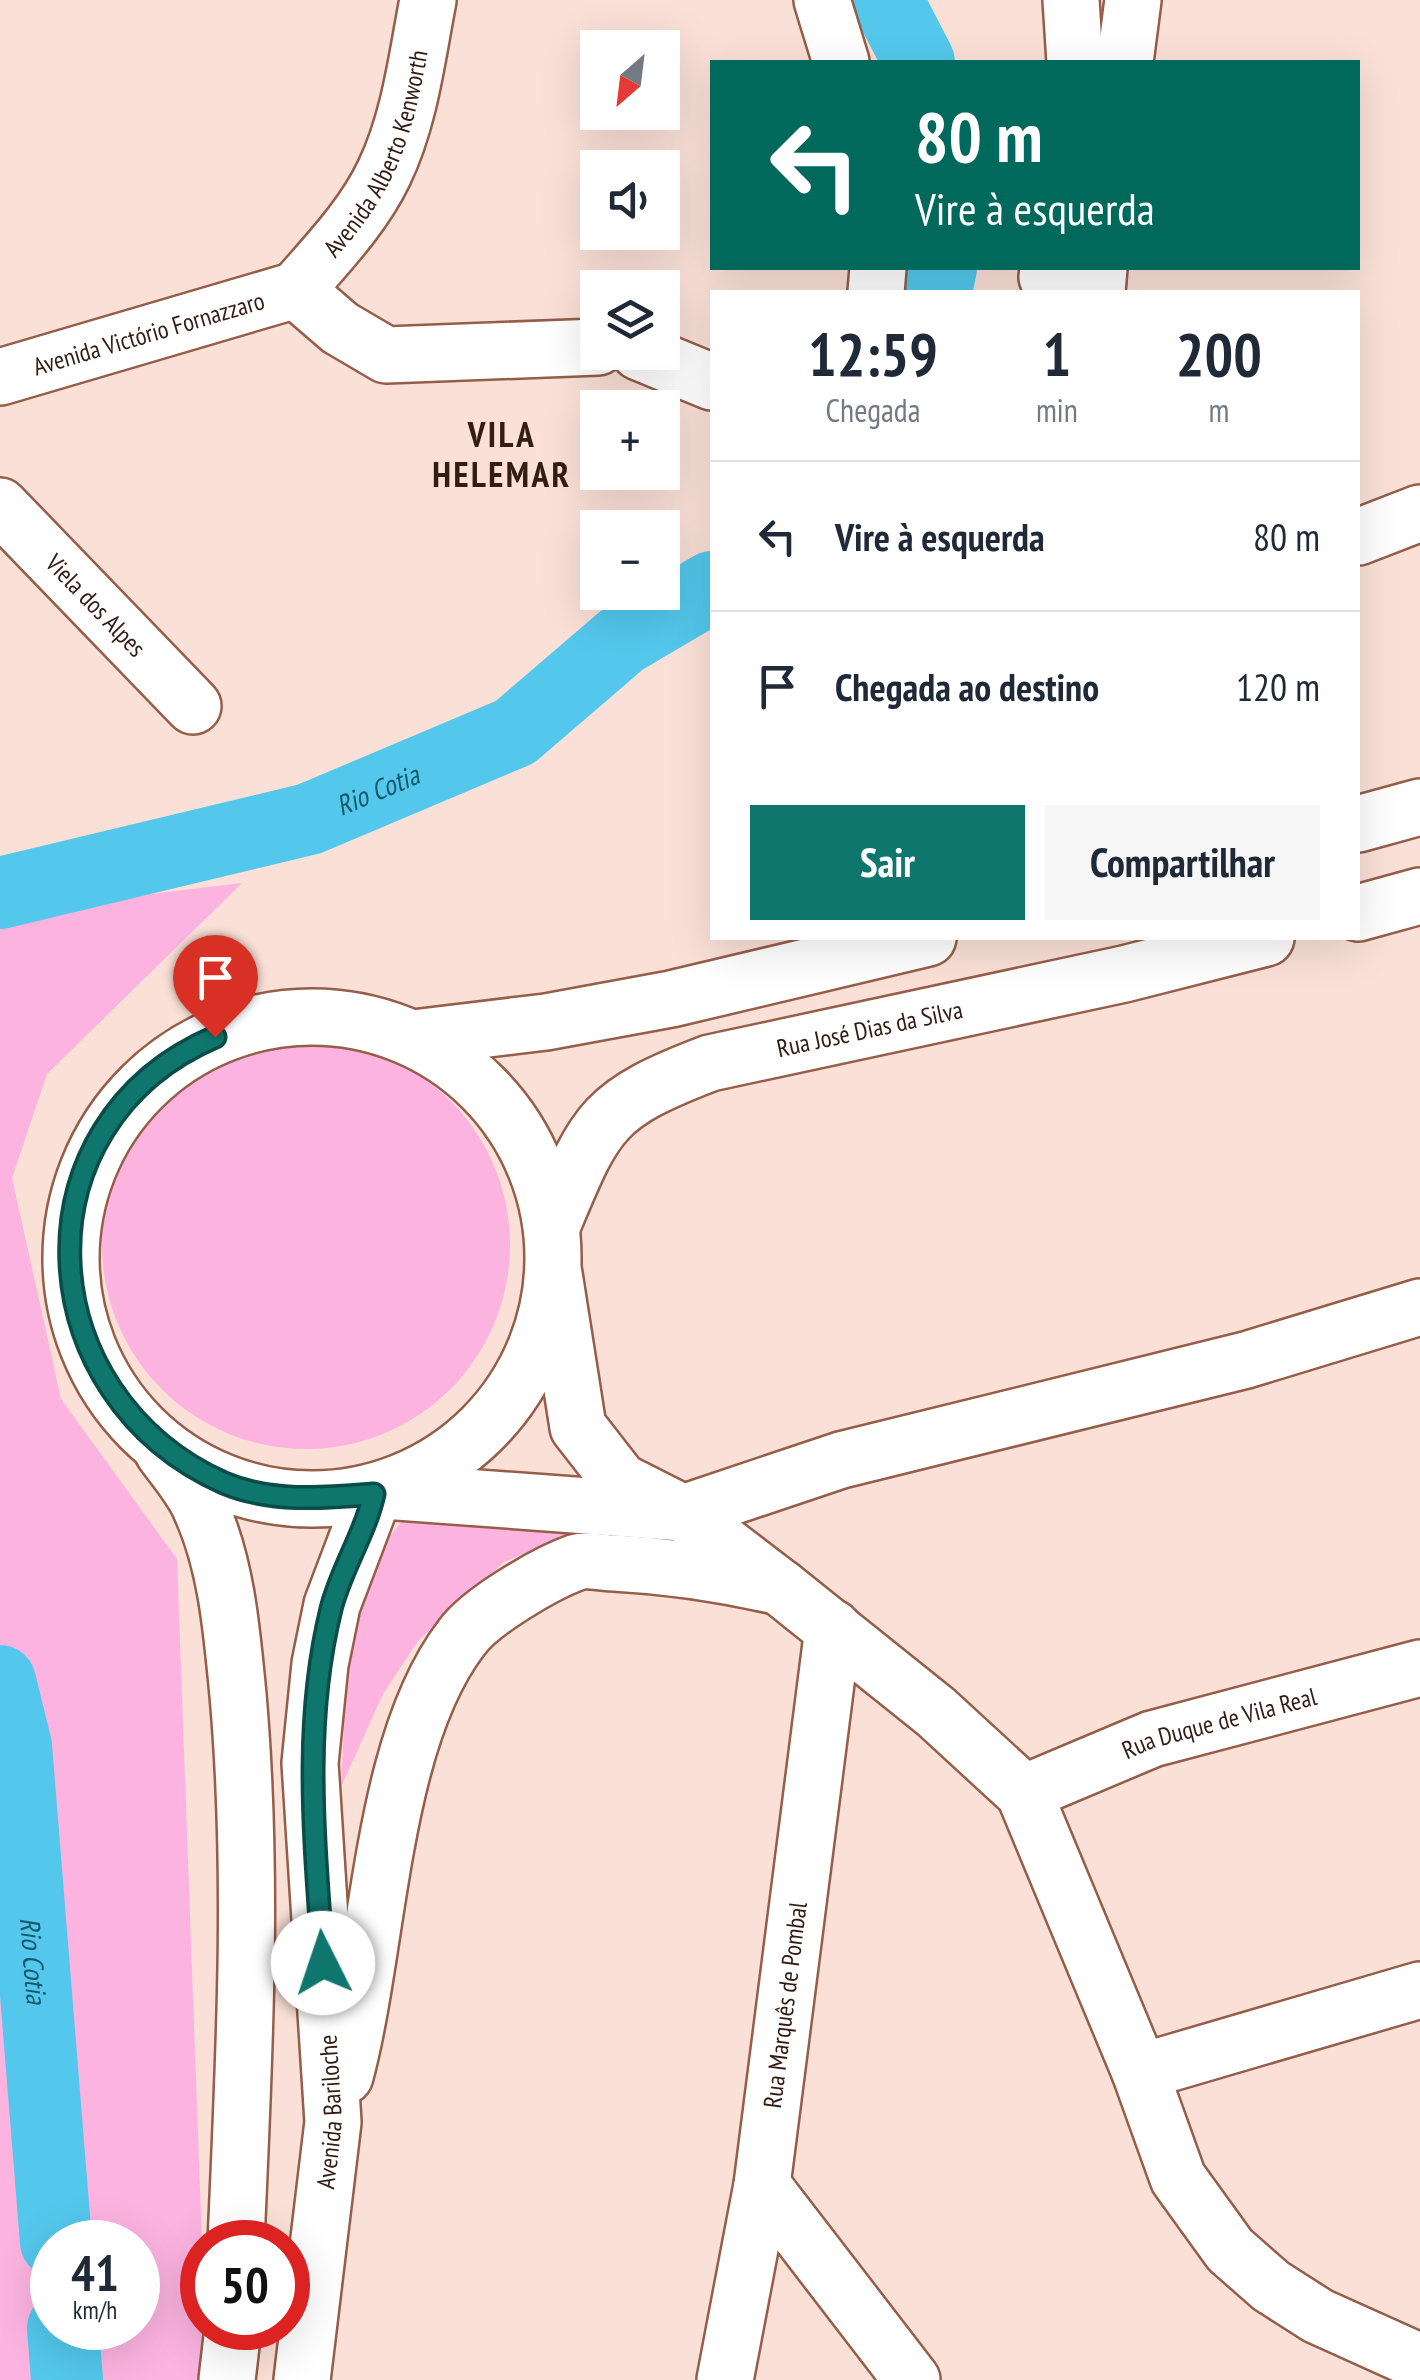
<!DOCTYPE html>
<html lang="pt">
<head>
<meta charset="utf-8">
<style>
  body { margin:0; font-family:"PT Sans Narrow",sans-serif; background:#f6f6f7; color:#1f2937; height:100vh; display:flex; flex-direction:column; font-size:38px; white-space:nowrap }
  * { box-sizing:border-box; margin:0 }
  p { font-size:32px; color:#747a83 }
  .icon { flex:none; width:55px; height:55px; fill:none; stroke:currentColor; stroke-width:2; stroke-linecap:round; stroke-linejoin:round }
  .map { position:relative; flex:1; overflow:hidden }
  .panel { position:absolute; left:710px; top:290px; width:650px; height:650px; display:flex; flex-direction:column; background:#fff; border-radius:0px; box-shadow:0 10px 40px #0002 }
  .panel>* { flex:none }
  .top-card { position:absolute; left:710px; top:60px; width:650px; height:210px; border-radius:0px; box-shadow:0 10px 40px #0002; background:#00695c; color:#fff; overflow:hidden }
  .needle { width:65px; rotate:208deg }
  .fabs { position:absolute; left:580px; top:30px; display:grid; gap:20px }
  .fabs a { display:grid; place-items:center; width:100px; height:100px; border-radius:0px; background:#fff; box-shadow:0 10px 40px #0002; font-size:50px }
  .speed { position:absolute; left:30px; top:2220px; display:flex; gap:20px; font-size:50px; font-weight:700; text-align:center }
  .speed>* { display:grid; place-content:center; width:130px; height:130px; border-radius:50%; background:#fff; box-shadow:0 10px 40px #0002; line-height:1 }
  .speed small { font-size:25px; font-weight:400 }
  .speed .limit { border:15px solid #d22; background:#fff; color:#111 }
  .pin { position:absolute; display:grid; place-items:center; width:85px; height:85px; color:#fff; margin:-102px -42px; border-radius:50% 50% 50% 0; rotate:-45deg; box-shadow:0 0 10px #0007 }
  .pin .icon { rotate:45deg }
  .me { position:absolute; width:110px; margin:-55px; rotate:356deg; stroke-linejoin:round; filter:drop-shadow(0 0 8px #0008) }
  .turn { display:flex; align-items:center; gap:35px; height:210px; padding:0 40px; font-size:45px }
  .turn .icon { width:130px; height:130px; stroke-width:2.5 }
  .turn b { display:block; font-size:70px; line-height:85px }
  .eta { display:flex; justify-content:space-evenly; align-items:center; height:170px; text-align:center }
  .eta b { font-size:60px; font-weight:700; line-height:70px }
  .primary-button { display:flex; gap:20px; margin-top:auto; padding:20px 40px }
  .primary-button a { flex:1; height:115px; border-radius:0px; background:#0f766e; color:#fff; font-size:40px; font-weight:700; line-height:115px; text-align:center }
  .primary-button a+a { background:#f6f6f7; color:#1f2937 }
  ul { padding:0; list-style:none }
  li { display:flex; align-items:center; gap:30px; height:150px; padding:0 40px; border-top:2px solid #e0e1e3 }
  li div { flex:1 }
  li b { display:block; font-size:38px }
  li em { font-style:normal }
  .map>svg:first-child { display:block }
  .green { fill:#fcb3e0; fill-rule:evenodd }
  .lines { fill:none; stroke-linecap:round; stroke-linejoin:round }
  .river { stroke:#53c8ec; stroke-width:72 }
  .minor-casing { stroke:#955e49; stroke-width:60 }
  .major-casing { stroke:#955e49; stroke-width:60 }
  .minor { stroke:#fff; stroke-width:55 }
  .major { stroke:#fff; stroke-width:55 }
  .route-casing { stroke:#0a4d48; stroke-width:25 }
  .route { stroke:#0f766e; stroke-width:18 }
  .labels { text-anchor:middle; stroke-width:10; stroke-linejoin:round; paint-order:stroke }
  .street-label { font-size:25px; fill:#331c13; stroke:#fae0d7 }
  .water-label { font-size:28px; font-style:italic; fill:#17586b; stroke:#fae0d7 }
  .district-label { font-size:35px; font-weight:bold; letter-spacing:2.5px; fill:#331c13; stroke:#fae0d7 }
</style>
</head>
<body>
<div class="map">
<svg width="1420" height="2380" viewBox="0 0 1420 2380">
  <rect width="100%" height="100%" fill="#fae0d7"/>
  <g class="green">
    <path d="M242 883 47 1074 12 1178 61 1399 177 1559 206 2354 196 2380H0V912ZM52 2242H138V2328H52Z"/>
    <circle cx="306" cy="1245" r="204"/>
    <polygon points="407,1515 590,1527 504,1562 418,1641 383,1694 341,1787 347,1665 360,1573"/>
  </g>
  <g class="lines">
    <g class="river">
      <polyline points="887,0 919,62"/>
      <polyline points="936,292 941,268"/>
      <path id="s1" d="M0 893 309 819 515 732 622 640 712 587"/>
      <path id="s2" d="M0 1681 16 1746 56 2242"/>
      <polyline points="63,2328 67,2380"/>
    </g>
    <g class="minor-casing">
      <g id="minor">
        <polyline points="822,0 841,62"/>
        <polyline points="1071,0 1075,62"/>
        <polyline points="1125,62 1133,0"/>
        <polyline points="1048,268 1047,277 1056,292"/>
        <path id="s3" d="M296 290C328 253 363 217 384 173 410 119 417 57 428 0"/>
        <polyline points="296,290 340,328 386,355 598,347"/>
        <polyline points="876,292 878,268"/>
        <polyline points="1097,292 1099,268"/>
        <polyline points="639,352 712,382"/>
        <path id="s4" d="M0 377 296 290"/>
        <path id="s5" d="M0 506 193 706"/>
        <polyline points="1358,537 1420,513"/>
        <polyline points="554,1274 578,1427 620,1481 683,1513 780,1587 936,1712 1024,1793 1140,2072 1178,2178 1230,2250 1271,2286 1318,2316 1420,2362"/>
        <polyline points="384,1491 683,1513 841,1460 1246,1360 1420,1307"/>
        <path id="s6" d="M1024 1793 1152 1739 1420 1668"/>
        <polyline points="1140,2072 1420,1990"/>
        <polyline points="762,2185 912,2380"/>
        <path id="s7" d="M725 2380 762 2185 833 1628"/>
      </g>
    </g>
    <g class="major-casing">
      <g id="major">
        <polyline points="1358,824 1420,807"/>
        <polyline points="1358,913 1420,896"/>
        <circle cx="312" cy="1258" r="241"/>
        <polyline points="413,1038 546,1022 671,999 928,938"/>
        <path id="s8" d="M552 1226C596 1121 600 1105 710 1063L1124 974 1266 938"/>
        <path d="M163 1452C176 1470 193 1489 201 1509 227 1566 232 1634 238 1695 254 1877 244 2060 236 2242"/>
        <path d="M345 2076C380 1946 380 1743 462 1637 481 1611 546 1573 577 1562 587 1559 603 1563 614 1563 672 1566 724 1574 780 1587"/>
        <polyline points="227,2380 233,2328"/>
        <path id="s9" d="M302 2380 333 2122 310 1763 320 1664 332 1605 374 1494"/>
      </g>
    </g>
    <use href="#minor" class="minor"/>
    <use href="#major" class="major"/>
  </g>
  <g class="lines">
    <g class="route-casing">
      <path id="route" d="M215 1037C12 1124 28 1396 224 1483 271 1503 325 1498 374 1494 365 1534 341 1569 331 1609 302 1726 315 1844 323 1963"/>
    </g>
    <use href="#route" class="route"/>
  </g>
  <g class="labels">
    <g class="street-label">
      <text dy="9" stroke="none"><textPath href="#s3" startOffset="162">Avenida Alberto Kenworth</textPath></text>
      <text dy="9" stroke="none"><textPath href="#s4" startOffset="155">Avenida Victório Fornazzaro</textPath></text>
      <text dy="9" stroke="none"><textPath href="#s5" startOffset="138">Viela dos Alpes</textPath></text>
      <text dy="9" stroke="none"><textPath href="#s8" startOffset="402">Rua José Dias da Silva</textPath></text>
      <text dy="9" stroke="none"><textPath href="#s6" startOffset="208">Rua Duque de Vila Real</textPath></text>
      <text dy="9" stroke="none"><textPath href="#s7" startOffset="380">Rua Marquês de Pombal</textPath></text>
      <text dy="9" stroke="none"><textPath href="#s9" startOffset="270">Avenida Bariloche</textPath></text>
    </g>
    <g class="water-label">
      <text dy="10" stroke="none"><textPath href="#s1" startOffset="392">Rio Cotia</textPath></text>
      <text dy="10" stroke="none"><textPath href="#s2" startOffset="282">Rio Cotia</textPath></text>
    </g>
    <g class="district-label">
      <text x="502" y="447">VILA<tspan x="502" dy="40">HELEMAR</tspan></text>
    </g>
  </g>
</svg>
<div class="fabs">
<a><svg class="needle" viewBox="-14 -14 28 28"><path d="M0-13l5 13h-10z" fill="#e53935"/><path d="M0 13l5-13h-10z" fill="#747a83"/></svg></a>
<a><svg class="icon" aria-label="sound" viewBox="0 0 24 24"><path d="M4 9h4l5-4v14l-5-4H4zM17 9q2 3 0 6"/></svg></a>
<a><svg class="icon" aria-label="layers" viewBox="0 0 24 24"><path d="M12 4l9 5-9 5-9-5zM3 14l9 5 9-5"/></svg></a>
<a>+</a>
<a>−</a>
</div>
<div class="speed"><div>41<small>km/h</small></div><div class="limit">50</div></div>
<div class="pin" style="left:215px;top:1037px;background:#d93025"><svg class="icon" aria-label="arrive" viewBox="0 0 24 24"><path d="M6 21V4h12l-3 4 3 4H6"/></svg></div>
<svg class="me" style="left:323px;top:1963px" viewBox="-20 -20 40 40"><circle r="19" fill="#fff"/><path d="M0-13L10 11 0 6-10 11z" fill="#0f766e"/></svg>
<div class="top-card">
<div class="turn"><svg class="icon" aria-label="left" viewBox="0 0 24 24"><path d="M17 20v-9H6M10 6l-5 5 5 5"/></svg><div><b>80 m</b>Vire à esquerda</div></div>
</div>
<section class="panel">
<div class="eta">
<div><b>12:59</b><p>Chegada</p></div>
<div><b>1</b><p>min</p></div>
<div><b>200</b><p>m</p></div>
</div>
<ul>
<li><svg class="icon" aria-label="left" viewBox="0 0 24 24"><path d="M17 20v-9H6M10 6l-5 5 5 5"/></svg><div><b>Vire à esquerda</b></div><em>80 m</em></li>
<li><svg class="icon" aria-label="arrive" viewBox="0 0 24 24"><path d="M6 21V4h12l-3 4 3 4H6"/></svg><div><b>Chegada ao destino</b></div><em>120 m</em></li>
</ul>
<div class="primary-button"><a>Sair</a><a>Compartilhar</a></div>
</section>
</div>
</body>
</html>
